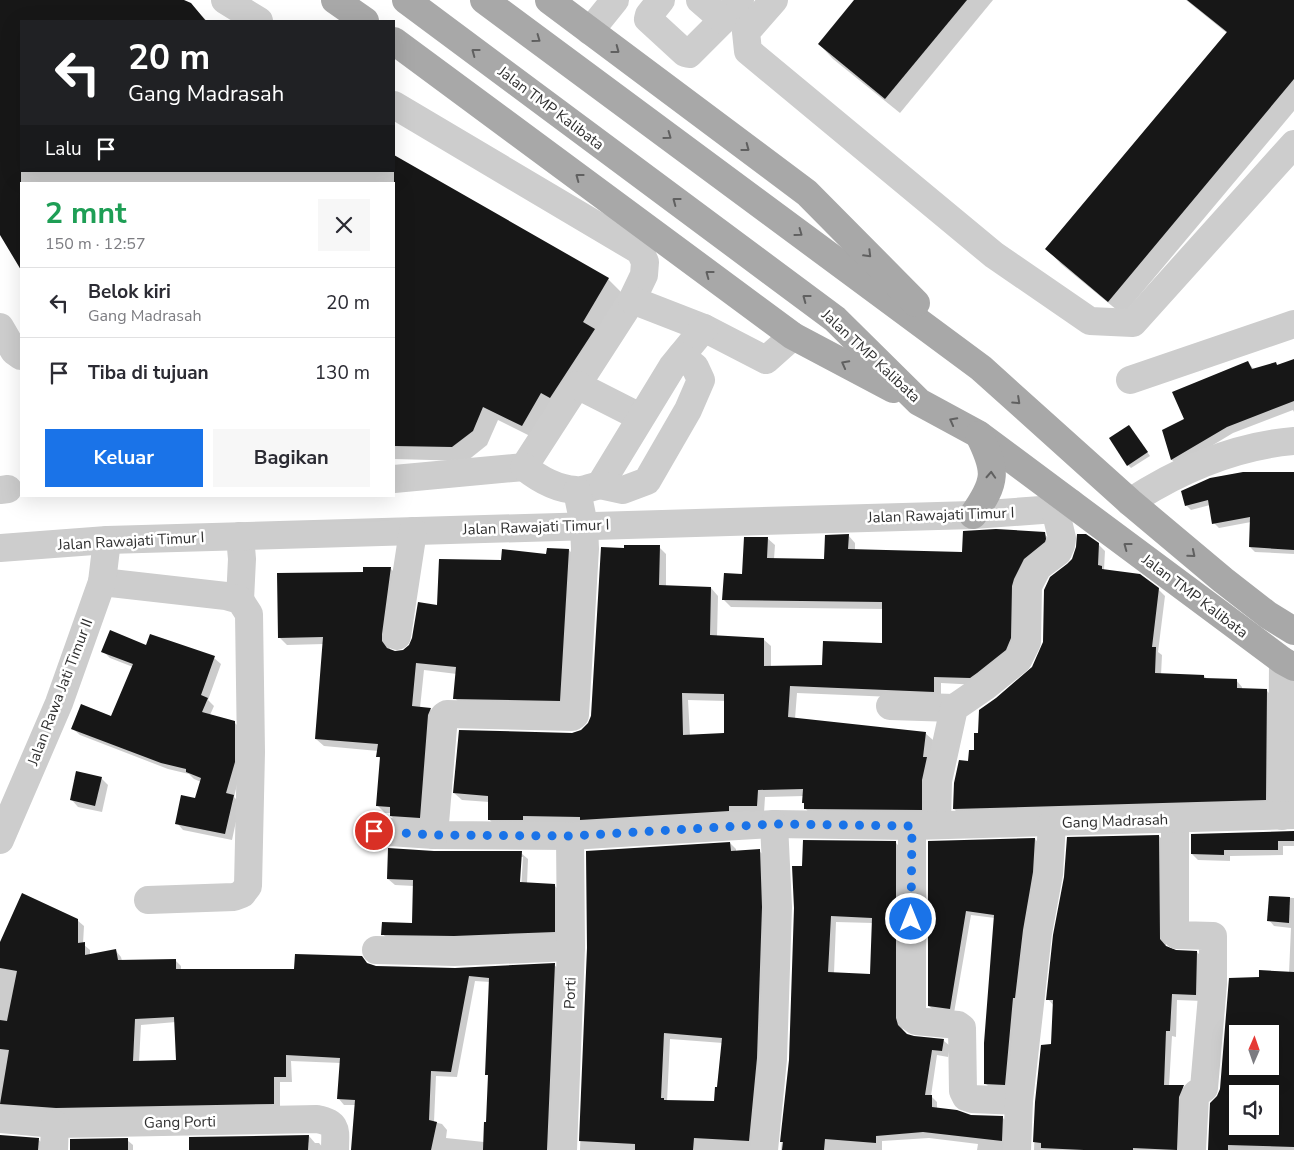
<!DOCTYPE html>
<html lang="id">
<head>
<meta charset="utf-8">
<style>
  body { margin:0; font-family:"Nunito Sans",sans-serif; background:#f7f7f7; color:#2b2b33; height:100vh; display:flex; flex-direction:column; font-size:19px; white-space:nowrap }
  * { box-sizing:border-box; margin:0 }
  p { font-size:16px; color:#7c7c81 }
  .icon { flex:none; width:28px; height:28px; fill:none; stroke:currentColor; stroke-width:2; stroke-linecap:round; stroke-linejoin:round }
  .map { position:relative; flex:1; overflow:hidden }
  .sheet { position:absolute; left:20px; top:182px; width:375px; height:315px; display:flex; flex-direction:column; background:#fff; border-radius:0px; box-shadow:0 5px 20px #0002 }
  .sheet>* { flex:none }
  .guide { position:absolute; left:20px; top:20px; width:375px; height:152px; border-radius:0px; box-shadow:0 5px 20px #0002; background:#202124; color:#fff; overflow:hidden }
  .needle { width:32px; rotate:2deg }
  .fabs { position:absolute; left:1229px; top:1025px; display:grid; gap:10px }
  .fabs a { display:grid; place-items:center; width:50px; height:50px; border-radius:0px; background:#fff; box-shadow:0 5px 20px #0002; font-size:25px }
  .pin { position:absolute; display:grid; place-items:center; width:42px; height:42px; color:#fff; margin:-21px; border:2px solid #fff; border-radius:50%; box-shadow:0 1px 5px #0007 }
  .me { position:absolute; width:55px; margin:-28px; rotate:0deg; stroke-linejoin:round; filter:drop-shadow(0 0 4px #0008) }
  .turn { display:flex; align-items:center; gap:18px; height:105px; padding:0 25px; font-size:22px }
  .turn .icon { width:65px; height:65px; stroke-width:2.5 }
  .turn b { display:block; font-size:35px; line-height:42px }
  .then { display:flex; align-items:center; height:48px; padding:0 25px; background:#0003; gap:10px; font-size:19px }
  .round { display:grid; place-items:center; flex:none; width:52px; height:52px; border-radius:0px; background:#f7f7f7 }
  .summary { display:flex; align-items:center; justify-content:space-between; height:85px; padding:0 25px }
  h1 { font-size:30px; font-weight:700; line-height:38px; color:#1e9e55 }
  .primary-button { display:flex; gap:10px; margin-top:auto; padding:10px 25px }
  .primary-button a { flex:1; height:58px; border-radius:0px; background:#1a73e8; color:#fff; font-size:20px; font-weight:700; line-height:58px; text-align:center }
  .primary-button a+a { background:#f7f7f7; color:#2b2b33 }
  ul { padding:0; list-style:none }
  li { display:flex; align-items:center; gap:15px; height:70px; padding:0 25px; border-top:1px solid #e1e1e2 }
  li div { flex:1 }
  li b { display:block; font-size:19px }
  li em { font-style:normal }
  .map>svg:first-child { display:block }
  .shadow { fill:#0003; fill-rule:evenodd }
  .building { fill:#171717; fill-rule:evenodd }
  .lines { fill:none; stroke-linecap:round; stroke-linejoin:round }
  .minor { stroke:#cdcdcd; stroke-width:28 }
  .major { stroke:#a8a8a8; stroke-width:28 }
  .oneway { stroke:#606060 }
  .route { stroke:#1a73e8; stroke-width:9; stroke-dasharray:0 16.2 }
  .labels { text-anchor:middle; stroke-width:5; stroke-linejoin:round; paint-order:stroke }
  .street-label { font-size:15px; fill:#303030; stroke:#fff }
</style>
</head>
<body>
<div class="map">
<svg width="1294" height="1150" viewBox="0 0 1294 1150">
  <rect width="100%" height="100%" fill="#fff"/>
  <g class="shadow">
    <polygon points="0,0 181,0 190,4 207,21 21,21 21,171 394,171 394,156 608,279 622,293 536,439 498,420 487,445 467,461 394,459 394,184 21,184 21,267 0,233"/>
    <polygon points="856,0 993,0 900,113 833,59 819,44"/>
    <polygon points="1186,0 1294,0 1294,111 1123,315 1061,264 1047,249 1228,34"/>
    <polygon points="1294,361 1294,412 1293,410 1233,433 1178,466 1172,460 1164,431 1186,420 1248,363 1255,370 1275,363 1278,366"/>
    <polygon points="1129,426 1150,456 1131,468 1128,465"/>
    <polygon points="1294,460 1294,554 1255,552 1250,547 1251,522 1219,528 1214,523 1210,505 1191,510 1186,505 1294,474"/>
    <path d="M1044 534 1052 541 1018 646 978 685 941 683V699L797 693 795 719 925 733 933 740 929 817 812 816 805 808 804 796 765 797 764 813 496 827 489 819V802L462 800 454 793 572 734 581 731 589 724 626 550 659 547 666 554V587L711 588 718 596 717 637 763 639 771 646V667H823L883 645V609L731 607 724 600 744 575 767 538 775 545 774 559 825 560 848 535 855 543V551L963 553ZM688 700 725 701V734L690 736Z"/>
    <polygon points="1098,544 1105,551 1104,570 1158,589 1165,596 1158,652 1162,655 1161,675 1204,676 1207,679 1236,680 1242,687 1242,690 1267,691 1273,697 1272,806 960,815 954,809 975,751 979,734 997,699 1033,668"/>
    <polygon points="569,550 576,558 567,708 462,706 455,698 457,674 424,670 420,708 430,709 438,717 427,825 399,824 391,816 391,813 385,813 377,805 381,759 378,756 378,751 324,746 316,739 324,644 287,645 279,637 364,573 390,568 398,576 389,642 390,650 395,653 404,652 410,646 438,606 502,562"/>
    <polygon points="147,647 214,658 221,664 208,700 214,706 210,715 234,722 241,729 241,769 234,797 240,803 232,840 183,830 177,823 196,800 201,782 194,779 189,774 168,769 80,735 73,729 111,717 133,667 110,658 103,651"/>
    <polygon points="101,778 108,785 102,812 78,807 71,799"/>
    <polygon points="1294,832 1294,846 1283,846 1283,855 1230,856 1230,861 1198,860 1192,854"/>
    <polygon points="1159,836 1165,842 1166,946 1176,952 1197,952 1203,958 1202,1001 1177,1000 1176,1037 1172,1036 1169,1086 1183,1087 1189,1092 1182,1150 1034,1150 1036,1102 1052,1046 1054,1006 1048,999"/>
    <polygon points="1035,839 1040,844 1010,1089 990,1088 985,1083 995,918 971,915 954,1013 934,1011 929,1006 929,842"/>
    <path d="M730 843 736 849V852L759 851 765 856 768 914 754 1150H580L588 948ZM670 1039 723 1043 715 1103 667 1102Z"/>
    <path d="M896 843 902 849V1025L903 1032 914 1038 944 1041 950 1046 948 1057 937 1055 931 1096 937 1102V1109L971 1116 1002 1117 1008 1123 1007 1150H977L978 1144 929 1138 882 1141V1150H781L790 1060 803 867ZM836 922 873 923 871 975 834 973Z"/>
    <path d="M521 853 528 859 527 884 554 885 561 892V938L389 941 383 934 413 924 414 886 395 885 388 879ZM520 857H523L521 889H519Z"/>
    <path d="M1270 897 1294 898V1150H1209L1221 1090 1230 979 1260 978 1289 973 1291 928 1274 926 1269 920ZM1238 1034H1270V1066H1238ZM1238 1094H1270V1126H1238Z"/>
    <path d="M77 920 84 926 83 944 90 950V955L116 951 121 957 122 961 175 960 181 966V970H296L361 957 369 965 375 967 455 969 554 965 560 970 553 1150H352L356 1105H344L339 1099 341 1063 291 1061 292 1082H280V1110L62 1114 0 1110V943ZM475 981 490 982 487 1074 489 1077 488 1124 484 1142 446 1138 447 1130 442 1124 434 1122 436 1076 457 1077ZM176 1022 177 1061 139 1062 141 1025Z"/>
    <polygon points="0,1136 38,1139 44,1145 45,1150 0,1150"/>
    <polygon points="309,1136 315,1143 319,1143 325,1150 190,1150"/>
    <polygon points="127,1140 133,1145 133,1150 71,1150"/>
  </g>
  <g class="building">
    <polygon points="0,0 184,0 191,3 206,21 21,21 21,270 0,235"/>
    <polygon points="854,0 967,0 885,99 818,44"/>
    <polygon points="1187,0 1294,0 1294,79 1108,302 1045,249 1227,32"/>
    <polygon points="394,155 609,278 583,322 595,329 550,398 541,393 522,426 483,407 473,431 452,447 394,446"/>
    <polygon points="1294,359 1294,401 1227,427 1171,460 1162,430 1184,419 1172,392 1248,361 1252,369 1276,362 1277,365"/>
    <polygon points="1129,425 1148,452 1127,466 1109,438"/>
    <polygon points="1243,472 1294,472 1294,550 1249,547 1250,517 1212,524 1208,500 1185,506 1181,491 1210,478"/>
    <path d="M996 529 1045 532 1046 539 1045 542 1024 559 1014 579 1012 586 1011 638 1006 650 977 673 970 678 934 677V692L790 686 788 717 926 732 923 757H927L922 780V810L804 809V803H802L803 789 758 790 757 806H729V811L580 820V817L523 816V820H488V796L453 793 459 730 572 733 581 730 588 723 591 716 601 547 624 548V545H660L659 585 711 587 710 635 764 638V666L822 665 823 641 882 643V602L722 600 724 573 742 574 744 537H768L767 558 824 559 825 535 849 534 848 549 962 552 963 531ZM682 693 724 694V733L683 735Z"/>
    <polygon points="1077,534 1086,534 1099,543 1098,565 1102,566 1102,569 1140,574 1159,588 1152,647 1156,647 1155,673 1204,675 1204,678 1237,679 1237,688 1267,689 1266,800 953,809 954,783 959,760 968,761 969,750 974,750 974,733 978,733 979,710 996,698 1032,667 1043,642 1044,590 1050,577 1067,564 1072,559 1076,547"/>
    <polygon points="547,548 569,549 560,701 453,699 456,667 416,663 412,706 431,708 428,715 420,818 390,816 390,807 376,806 380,757 376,757 378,744 315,739 323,637 278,638 277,573 363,572 363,567 391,567 382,634 382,641 387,648 395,651 403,650 409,645 412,638 418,602 437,605 439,559 501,560 502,549 546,554"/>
    <polygon points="110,630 146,645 150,634 215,656 201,695 208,698 202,712 235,721 235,762 226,793 234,795 225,834 175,824 181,795 195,798 201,778 186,772 186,769 161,763 71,729 81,704 111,716 133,664 101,652"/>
    <polygon points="76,771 102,777 95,806 70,800"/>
    <polygon points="1294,831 1294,841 1278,841 1278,850 1224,850 1224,855 1191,854 1191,834"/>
    <polygon points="1159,835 1160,939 1166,946 1176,950 1197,951 1196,995 1172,994 1170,1031 1166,1031 1164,1085 1184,1085 1179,1097 1177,1150 1133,1148 1133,1150 1084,1150 1041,1148 1041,1143 1033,1142 1035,1102 1041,1045 1051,1044 1053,1000 1046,1000 1053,935 1064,877 1067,837"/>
    <polygon points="1035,838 1033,872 1023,930 1015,998 1013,998 1005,1085 984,1084 984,1043 994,915 966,911 950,1009 928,1006 928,841"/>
    <path d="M803 840 896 841V1018L898 1025 907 1034 914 1036 944 1039 942 1051 932 1050 925 1095H932V1107L957 1110 971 1115 1003 1116 1002 1141 923 1132 876 1136V1143L825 1139 824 1150H782L783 1142H780L789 1060 794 908 792 866H802ZM831 916 872 918 870 974 828 972Z"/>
    <path d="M730 842 731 851 760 849 762 907 757 1058 749 1141 694 1138 693 1150H635V1144L579 1141 587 948 586 851ZM664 1033 722 1038 717 1087H715L714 1101 664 1100V1098H661Z"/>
    <polygon points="388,848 434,851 522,851 520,882 555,884 555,932 454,936 381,935 382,922 412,923 413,880 387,879"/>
    <path d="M22 893 78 919V943L85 942V955L116 949 118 960 176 959V969H294L295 954 362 956 367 963 376 966 455 968 555 963 547 1150H483L484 1122H486L488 1075H485L489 978 469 976 451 1072 431 1071 429 1120 437 1122 431 1150H351L355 1100 337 1099 340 1058 286 1055V1077H274V1104L56 1108 0 1104 9 1050 0 1049V1020L7 1021 17 971 0 968V942ZM174 1017 176 1060 133 1061 135 1019Z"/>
    <polygon points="1269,896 1290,897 1289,923 1267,921"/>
    <path d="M1259 970 1294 972V1147L1228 1145V1150H1208L1210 1103 1217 1096 1220 1089 1229 978 1259 977ZM1238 1034H1270V1066H1238ZM1238 1094H1270V1126H1238Z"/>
    <polygon points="0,1135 39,1138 38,1150 0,1150"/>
    <polygon points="309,1135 308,1150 189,1150 189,1137"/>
    <polygon points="128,1138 128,1150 70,1150 70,1139"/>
  </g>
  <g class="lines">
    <g class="minor">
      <polyline points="225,0 259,21"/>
      <polyline points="661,0 649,15 648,19 685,53 689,54 723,20 740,0"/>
      <polyline points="700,0 723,20"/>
      <polyline points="774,0 746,32 748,51 994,255 1090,321 1133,323 1294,144"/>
      <polyline points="590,31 615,0"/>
      <polyline points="394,105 640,251 645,262 644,275 632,300 524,467 394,479"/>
      <polyline points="632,300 704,328 766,360 793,336"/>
      <polyline points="0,327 14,351 21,356"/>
      <polyline points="1130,380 1294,324"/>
      <polyline points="577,385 640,417"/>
      <path d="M524 467C539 479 556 489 576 490 583 491 592 487 600 485L672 367 704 328"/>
      <polyline points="600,485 623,490 647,481 688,410 701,380 695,367 681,356"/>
      <polyline points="0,490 8,489"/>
      <path d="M1130 502C1179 470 1235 446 1294 441"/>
      <polyline points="240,536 242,559 240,600"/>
      <polyline points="0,548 107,540 973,515 1055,509 1071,503"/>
      <polyline points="102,582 226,596 240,600 249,614 251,752 248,886 242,894 234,897 148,900"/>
      <polyline points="397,636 413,531"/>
      <polyline points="890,706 954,708"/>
      <polyline points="1282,816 1283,661"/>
      <polyline points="1175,820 1175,933 1177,935 1213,936 1213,984 1204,1088 1196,1094 1195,1098 1192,1150"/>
      <polyline points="937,825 938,781 954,708 986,686 1018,660 1027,642 1028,586 1038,567 1058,552 1061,545 1062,538 1055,509"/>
      <polyline points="912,826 912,1018 916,1021 958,1025 962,1028 963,1091 966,1097 972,1099 1019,1101"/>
      <polyline points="374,831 434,835 570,836 774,824 912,826 1294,815"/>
      <polyline points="434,835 444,716 447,714 572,717 575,715 585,549 584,525 577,491"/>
      <polyline points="0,840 59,703 102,582 107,540"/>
      <polyline points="376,950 454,952 571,947"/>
      <path d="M0 1119 55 1124 317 1119C339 1123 335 1131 335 1150"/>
      <polyline points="54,1150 55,1124"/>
      <polyline points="563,1150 571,947 570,836"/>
      <polyline points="764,1150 773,1059 778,907 774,824"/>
      <polyline points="1017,1150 1019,1101 1038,933 1049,874 1052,823"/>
    </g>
    <g class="major">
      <polyline points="335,0 365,21"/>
      <polyline points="406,0 835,319 919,402 978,434 1283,661 1294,667"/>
      <polyline points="484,0 981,368 1130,502 1223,580 1268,615 1294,631"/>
      <polyline points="549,0 807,193 916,303"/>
      <polyline points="394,41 793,336 893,389"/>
      <path d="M973 515C997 481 997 471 979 435"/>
    </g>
  </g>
  <defs><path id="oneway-chevron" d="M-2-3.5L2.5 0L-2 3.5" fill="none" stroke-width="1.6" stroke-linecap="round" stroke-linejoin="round" transform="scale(1.25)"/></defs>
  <g class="oneway">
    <use href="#oneway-chevron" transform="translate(537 39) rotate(36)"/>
    <use href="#oneway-chevron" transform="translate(616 50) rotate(37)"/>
    <use href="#oneway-chevron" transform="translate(475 52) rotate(-143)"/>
    <use href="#oneway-chevron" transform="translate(668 136) rotate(36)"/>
    <use href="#oneway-chevron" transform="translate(746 148) rotate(37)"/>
    <use href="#oneway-chevron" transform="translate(579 177) rotate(-143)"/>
    <use href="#oneway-chevron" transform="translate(676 201) rotate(-143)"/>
    <use href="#oneway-chevron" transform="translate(799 233) rotate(36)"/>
    <use href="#oneway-chevron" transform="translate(868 254) rotate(45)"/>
    <use href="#oneway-chevron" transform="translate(709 274) rotate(-143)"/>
    <use href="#oneway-chevron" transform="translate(806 298) rotate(-143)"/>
    <use href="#oneway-chevron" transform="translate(845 364) rotate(-152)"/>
    <use href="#oneway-chevron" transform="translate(1017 401) rotate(43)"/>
    <use href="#oneway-chevron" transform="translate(953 421) rotate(-152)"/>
    <use href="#oneway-chevron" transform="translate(991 475) rotate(-87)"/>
    <use href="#oneway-chevron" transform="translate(1127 546) rotate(-143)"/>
    <use href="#oneway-chevron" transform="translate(1192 554) rotate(40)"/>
  </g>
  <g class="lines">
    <polyline class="route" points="374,831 434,835 570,836 774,824 912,826 911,919"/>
  </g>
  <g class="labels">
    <g class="street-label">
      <text transform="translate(551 108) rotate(37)" y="5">Jalan TMP Kalibata</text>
      <text transform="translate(871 356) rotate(43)" y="5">Jalan TMP Kalibata</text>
      <text transform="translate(941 515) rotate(-2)" y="5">Jalan Rawajati Timur I</text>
      <text transform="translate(536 527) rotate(-2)" y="5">Jalan Rawajati Timur I</text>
      <text transform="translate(131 541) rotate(-3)" y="5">Jalan Rawajati Timur I</text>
      <text transform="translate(1195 596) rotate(37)" y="5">Jalan TMP Kalibata</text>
      <text transform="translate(60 692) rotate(-69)" y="5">Jalan Rawa Jati Timur II</text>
      <text transform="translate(1115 821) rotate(-2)" y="5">Gang Madrasah</text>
      <text transform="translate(570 993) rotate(-88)" y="5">Porti</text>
      <text transform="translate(180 1122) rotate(-1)" y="5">Gang Porti</text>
    </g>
  </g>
</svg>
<div class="fabs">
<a><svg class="needle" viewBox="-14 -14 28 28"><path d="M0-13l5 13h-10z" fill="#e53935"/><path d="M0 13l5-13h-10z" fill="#7c7c81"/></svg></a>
<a><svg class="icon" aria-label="sound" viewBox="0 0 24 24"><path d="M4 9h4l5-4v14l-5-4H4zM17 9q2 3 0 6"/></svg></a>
</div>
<div class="pin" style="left:374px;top:831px;background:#d93025"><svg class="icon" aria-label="arrive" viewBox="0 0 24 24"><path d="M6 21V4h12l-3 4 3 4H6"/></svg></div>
<svg class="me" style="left:911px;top:919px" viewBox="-20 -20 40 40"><circle r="17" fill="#1a73e8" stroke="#fff" stroke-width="3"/><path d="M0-11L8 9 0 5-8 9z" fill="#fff"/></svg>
<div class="guide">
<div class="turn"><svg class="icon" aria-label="left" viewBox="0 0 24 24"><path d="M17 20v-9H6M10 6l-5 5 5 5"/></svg><div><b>20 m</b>Gang Madrasah</div></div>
<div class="then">Lalu<svg class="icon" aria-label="arrive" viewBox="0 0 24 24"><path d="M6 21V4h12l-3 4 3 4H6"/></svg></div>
</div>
<section class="sheet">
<div class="summary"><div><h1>2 mnt</h1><p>150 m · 12:57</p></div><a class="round"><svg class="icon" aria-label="close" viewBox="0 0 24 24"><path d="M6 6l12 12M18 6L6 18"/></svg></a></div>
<ul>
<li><svg class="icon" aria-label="left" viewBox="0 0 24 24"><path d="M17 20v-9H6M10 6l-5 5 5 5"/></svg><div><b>Belok kiri</b><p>Gang Madrasah</p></div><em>20 m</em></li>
<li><svg class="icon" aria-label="arrive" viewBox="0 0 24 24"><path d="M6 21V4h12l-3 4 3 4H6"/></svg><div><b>Tiba di tujuan</b></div><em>130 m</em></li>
</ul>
<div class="primary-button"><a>Keluar</a><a>Bagikan</a></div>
</section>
</div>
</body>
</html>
